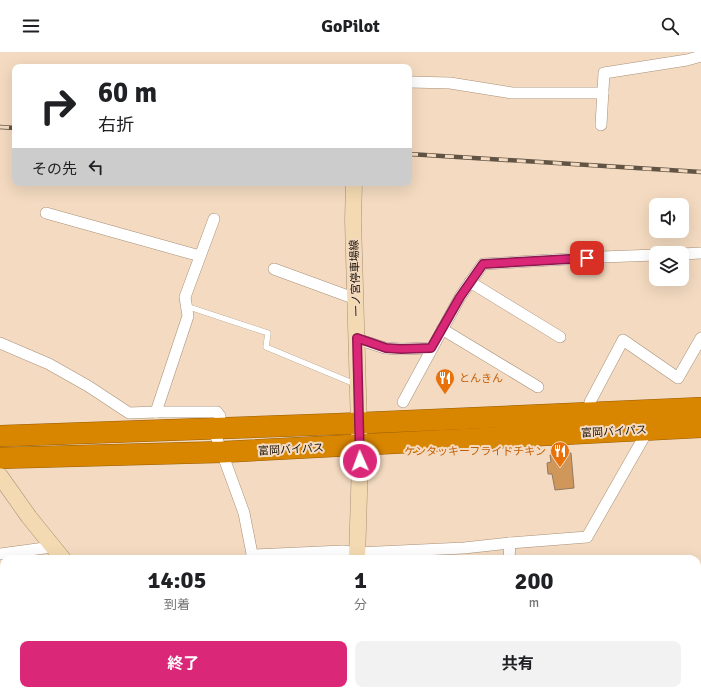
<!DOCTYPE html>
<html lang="ja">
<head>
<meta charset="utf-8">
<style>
  body { margin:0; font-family:Signika,"Noto Sans JP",sans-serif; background:#f2f2f2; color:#202124; height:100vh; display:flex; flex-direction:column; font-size:15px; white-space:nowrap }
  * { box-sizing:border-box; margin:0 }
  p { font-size:13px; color:#757577 }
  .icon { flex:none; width:22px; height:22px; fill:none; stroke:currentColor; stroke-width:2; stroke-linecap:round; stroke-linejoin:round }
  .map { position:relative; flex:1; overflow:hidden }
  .details { position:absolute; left:0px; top:503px; width:701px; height:140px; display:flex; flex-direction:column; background:#fff; border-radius:12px 12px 0 0; box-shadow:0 4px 16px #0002 }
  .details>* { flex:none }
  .top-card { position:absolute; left:12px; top:12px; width:400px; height:122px; border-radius:8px; box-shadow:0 4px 16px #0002; background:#fff; color:#202124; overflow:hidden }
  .buttons { position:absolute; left:649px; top:146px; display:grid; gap:8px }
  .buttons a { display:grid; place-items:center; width:40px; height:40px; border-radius:8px; background:#fff; box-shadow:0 4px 16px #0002; font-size:20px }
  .pin { position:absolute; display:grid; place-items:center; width:34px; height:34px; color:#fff; margin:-17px; border-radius:8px; box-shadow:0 2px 6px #0006 }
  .me { position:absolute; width:44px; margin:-22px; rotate:358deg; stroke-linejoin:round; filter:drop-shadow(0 0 3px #0008) }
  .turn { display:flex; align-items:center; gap:14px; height:84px; padding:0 20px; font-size:18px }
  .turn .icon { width:52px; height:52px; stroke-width:2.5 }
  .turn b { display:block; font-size:28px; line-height:34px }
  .then { display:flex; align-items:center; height:38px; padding:0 20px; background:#0003; gap:8px; font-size:15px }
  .eta { display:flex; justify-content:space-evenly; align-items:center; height:68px; text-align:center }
  .eta b { font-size:24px; font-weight:700; line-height:28px }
  .button { display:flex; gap:8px; margin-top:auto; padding:8px 20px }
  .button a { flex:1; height:46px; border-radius:8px; background:#db2777; color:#fff; font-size:16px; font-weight:700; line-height:46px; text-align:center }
  .button a+a { background:#f2f2f2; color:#202124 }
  header { display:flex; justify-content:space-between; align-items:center; height:52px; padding:0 20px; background:#fff; font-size:18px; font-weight:700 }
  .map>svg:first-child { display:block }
  .building { fill:#cf975a; stroke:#907962 }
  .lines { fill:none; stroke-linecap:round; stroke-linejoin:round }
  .lane-casing { stroke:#a89078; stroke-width:6 }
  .street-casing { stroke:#a89078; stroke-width:12 }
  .secondary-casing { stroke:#a89078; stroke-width:17 }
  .highway-casing { stroke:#965d03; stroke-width:22 }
  .lane { stroke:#fff; stroke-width:5.5 }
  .street { stroke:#fff; stroke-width:11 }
  .secondary { stroke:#f3dab2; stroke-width:16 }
  .highway { stroke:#d88500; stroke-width:21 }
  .rail-casing { stroke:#615444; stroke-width:4.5 }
  .rail { stroke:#f3dac0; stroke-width:3; stroke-dasharray:9; stroke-linecap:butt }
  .route-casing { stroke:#8e194d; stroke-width:10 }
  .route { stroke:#db2777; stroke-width:7 }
  .labels { text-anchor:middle; stroke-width:4; stroke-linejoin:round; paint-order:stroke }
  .street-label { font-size:11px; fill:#1b1309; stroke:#f3dac0 }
  .food-label { font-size:11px; fill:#c56008; stroke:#f3dac0; text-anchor:start }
</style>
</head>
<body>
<header><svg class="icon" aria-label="menu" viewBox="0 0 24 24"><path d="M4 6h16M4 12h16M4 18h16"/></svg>GoPilot<svg class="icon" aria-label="search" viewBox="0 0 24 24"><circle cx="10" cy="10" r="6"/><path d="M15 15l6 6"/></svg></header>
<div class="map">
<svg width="701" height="643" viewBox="0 0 701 643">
  <rect width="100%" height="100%" fill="#f3dac0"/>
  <g class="building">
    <polygon points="571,401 574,436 555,438 552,422 548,422 547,411 551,410 550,403"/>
    <polygon points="697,633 701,635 701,643 676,643 679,639 697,639"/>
  </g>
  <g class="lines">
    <g class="lane-casing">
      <polyline id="lane" points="186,254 268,281 266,295 355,332"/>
    </g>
    <g class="street-casing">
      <g id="street">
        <polyline points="409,30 450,31 512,41 603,41"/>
        <polyline points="601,73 604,21 687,8 701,4"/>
        <polyline points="46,161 200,204"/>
        <polyline points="682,202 701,201"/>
        <polyline points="274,217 356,247"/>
        <polyline points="470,230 560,285"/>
        <polyline points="442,277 538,335"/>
        <polyline points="357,287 385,296 401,297 431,296"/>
        <polyline points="0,291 49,312 88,334 129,361 156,360 188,264 185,245 214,167"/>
        <polyline points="403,350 460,245 483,212 602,205 656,203"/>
        <polyline points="590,350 623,288 678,326 701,286"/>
        <polyline points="156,360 217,360 220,364 220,376"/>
        <polyline points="213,376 244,461 253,507"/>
        <polyline points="510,491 587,485 648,378"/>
        <polyline points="0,502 52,495"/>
        <polyline points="252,503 343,499 357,501 464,496 510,491 509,507"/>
        <polyline points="697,619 701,621"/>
        <polyline points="0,625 4,625"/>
        <polyline points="228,643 230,639"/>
      </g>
    </g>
    <g class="secondary-casing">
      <g id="secondary">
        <polyline points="354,131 353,168 360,409 357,507"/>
        <polyline points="0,424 29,465 63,507"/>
        <polyline points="356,639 369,643"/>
      </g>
    </g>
    <g class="highway-casing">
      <g id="highway">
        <polyline points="0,384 338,372 701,356"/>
        <polyline points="0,406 222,400 701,375"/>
      </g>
    </g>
    <use href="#lane" class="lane"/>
    <use href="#street" class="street"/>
    <use href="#secondary" class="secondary"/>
    <use href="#highway" class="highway"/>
    <g class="rail-casing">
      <g id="rail">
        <polyline points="0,75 15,76"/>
        <polyline points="409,102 701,120"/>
      </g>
    </g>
    <use href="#rail" class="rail"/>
  </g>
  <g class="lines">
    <g class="route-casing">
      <polyline id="route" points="360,409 357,286 386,296 401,297 431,296 460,245 483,212 587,206"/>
    </g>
    <use href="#route" class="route"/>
  </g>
  <defs>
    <g id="restaurant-pin" transform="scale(1)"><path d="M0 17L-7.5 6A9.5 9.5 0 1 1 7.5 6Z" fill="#e8710a" stroke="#f3dac0"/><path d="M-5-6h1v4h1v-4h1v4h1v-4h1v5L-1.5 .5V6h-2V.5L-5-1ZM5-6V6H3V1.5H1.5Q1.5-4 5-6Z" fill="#fff"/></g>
  </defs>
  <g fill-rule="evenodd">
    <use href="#restaurant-pin" x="445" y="326"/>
    <use href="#restaurant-pin" x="560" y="399"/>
  </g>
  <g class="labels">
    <g class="street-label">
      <text transform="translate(355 226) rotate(-92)" y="4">一ノ宮停車場線</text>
      <text transform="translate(614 379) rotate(-3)" y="4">富岡バイパス</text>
      <text transform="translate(291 397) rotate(-3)" y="4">富岡バイパス</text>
    </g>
    <g class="food-label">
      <text x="459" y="330">とんきん</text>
      <text x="546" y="403" text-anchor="end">ケンタッキーフライドチキン</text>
    </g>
  </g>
</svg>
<div class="buttons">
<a><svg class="icon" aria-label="sound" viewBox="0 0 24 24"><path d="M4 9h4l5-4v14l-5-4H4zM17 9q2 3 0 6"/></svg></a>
<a><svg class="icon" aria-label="layers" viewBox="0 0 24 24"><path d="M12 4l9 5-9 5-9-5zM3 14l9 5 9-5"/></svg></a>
</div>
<div class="pin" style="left:587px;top:206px;background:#d93025"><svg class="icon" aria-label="arrive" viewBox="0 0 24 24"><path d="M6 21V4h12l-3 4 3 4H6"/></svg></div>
<svg class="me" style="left:360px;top:409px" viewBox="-20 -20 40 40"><circle r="17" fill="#db2777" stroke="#fff" stroke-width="3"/><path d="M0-11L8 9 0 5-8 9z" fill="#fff"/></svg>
<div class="top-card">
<div class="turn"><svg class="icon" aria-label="right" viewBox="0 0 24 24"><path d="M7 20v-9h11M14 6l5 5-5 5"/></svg><div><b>60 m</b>右折</div></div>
<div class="then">その先<svg class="icon" aria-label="left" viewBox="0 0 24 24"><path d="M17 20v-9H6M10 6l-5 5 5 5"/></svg></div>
</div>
<section class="details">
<div class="eta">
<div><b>14:05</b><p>到着</p></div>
<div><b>1</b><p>分</p></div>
<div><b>200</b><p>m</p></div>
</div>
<div class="button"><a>終了</a><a>共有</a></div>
</section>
</div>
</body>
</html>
